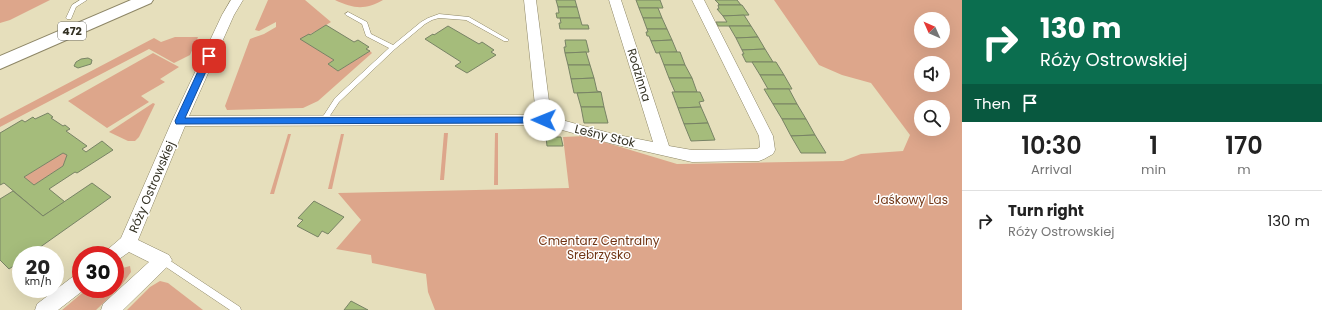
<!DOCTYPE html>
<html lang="en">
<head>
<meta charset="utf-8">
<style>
  body { margin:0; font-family:Poppins,sans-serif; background:#f2f2f2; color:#222; height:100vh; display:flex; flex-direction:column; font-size:15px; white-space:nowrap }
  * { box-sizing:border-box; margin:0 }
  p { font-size:13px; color:#767676 }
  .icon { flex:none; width:22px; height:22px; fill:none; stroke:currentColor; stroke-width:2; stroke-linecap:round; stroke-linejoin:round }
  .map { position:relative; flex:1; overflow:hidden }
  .panel { display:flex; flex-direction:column; background:#fff; width:360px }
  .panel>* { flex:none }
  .guide { background:#0b6e4f; color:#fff; overflow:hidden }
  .needle { width:26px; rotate:315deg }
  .fabs { position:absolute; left:914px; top:12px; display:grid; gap:8px }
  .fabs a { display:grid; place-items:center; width:36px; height:36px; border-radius:50%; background:#fff; box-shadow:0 4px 16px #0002; font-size:20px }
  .speed { position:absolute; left:12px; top:246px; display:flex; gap:8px; font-size:20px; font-weight:700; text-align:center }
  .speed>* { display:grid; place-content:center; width:52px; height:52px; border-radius:50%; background:#fff; box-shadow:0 4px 16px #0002; line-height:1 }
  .speed small { font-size:10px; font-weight:400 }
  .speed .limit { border:6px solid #d22; background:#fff; color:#111 }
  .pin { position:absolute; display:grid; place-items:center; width:34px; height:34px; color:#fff; margin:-17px; border-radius:8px; box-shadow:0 2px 6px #0006 }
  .me { position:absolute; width:44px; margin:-22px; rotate:271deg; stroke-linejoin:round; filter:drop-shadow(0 0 3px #0008) }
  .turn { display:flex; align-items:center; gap:14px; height:84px; padding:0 12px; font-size:18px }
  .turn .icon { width:52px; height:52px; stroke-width:2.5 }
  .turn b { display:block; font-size:28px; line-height:34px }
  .then { display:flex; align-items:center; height:38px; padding:0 12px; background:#0003; gap:8px; font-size:15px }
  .eta { display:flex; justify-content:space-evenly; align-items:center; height:68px; text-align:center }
  .eta b { font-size:24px; font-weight:600; line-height:28px }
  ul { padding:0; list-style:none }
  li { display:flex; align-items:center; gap:12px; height:60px; padding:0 12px; border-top:1px solid #e0e0e0 }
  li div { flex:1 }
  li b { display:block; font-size:15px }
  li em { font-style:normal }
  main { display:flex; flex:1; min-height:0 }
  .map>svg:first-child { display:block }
  .green { fill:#dda68b; fill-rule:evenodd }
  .building { fill:#a5bc7b; stroke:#788365; fill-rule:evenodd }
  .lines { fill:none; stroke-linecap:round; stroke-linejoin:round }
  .lane-casing { stroke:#8d8666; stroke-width:1 }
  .street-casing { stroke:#8d8666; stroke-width:1 }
  .primary-casing { stroke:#8d8666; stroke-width:2 }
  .lane { fill:#fff; fill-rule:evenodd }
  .street { fill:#fff; fill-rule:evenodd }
  .primary { fill:#fff; fill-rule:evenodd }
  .route { fill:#1a73e8; stroke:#114b97 }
  .labels { text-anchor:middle; stroke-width:3; stroke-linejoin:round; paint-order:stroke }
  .shield { fill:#fff; stroke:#706f65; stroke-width:1 }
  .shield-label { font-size:11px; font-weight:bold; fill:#333123 }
  .street-label { font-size:12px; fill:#333123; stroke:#fff }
  .park-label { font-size:12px; fill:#723615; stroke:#fff }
</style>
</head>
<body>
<main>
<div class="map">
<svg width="962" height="310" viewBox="0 0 962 310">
  <rect width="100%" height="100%" fill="#e6dfbc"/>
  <g class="green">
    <polygon points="0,0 50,0 10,20 0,23"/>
    <polygon points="268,0 305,0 331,22 318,30 301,39 334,60 328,64 338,71 370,51 372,53 318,101 303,108 227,110 225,106 250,39 264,34 276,27 276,22 259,31 255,30"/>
    <path d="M335 0H383C365 10 354 9 335 0Z"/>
    <path d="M774 0H962V310H435L428 292 426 274 372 263 371 255 336 249 361 220 338 193 569 188 563 137 584 136 677 164 843 161 861 154 903 151 910 135 871 83 842 75 819 65ZM921 19H943V41H921ZM921 63H943V85H921ZM921 107H943V129H921Z"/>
    <polygon points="175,37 198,37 190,55 174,63 149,49 0,127 0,119 154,38 161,42"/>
    <polygon points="153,53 179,67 160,79 165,82 141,96 149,102 107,128 68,101"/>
    <polygon points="153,103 155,104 139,137 135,141 128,141 109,132"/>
    <polygon points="444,133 448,133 444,180 440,180"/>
    <polygon points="495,133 498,133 498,185 494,185"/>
    <polygon points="288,134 291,134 274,194 270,194"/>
    <polygon points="341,134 344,134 332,189 328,189"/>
    <polygon points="63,153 67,155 63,166 34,185 24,177"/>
    <polygon points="130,266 131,272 121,286 96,310 62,310 87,289 115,289 115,270"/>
    <polygon points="160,281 168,283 203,310 127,310 150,287"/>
  </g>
  <g class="building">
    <polygon points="556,0 575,0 577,7 558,7"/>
    <polygon points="636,0 660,0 663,8 639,8"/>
    <polygon points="715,0 737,0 741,5 718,5 720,5"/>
    <polygon points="718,5 742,5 749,15 723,16 717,9 719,9"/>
    <polygon points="558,7 577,7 580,18 557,18 556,13 559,13"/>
    <polygon points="639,8 658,8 662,18 643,18"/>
    <polygon points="744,15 751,26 718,26 716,22 727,22 723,16"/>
    <polygon points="560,18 580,18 582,25 588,25 589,29 560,29 559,23 561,23"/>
    <polygon points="643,18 662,18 667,29 647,29"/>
    <polygon points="326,25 354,42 358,40 369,47 366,49 370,51 338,71 328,64 334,60 300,39 309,34 310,35"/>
    <polygon points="448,26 479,44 482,42 494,50 491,52 496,55 467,73 455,66 461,62 425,39 433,34 434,35"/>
    <polygon points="729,26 751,26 758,37 736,38"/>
    <polygon points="647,29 667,29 672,40 651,41 649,36 647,36 646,32 648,32"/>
    <polygon points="758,37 765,49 742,50 736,38"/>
    <polygon points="565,40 586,40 589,52 565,53 564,47 566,47"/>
    <polygon points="672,40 677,52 656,53 651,41"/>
    <polygon points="765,49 773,62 746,62 742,54 744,54 742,50"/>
    <polygon points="586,52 590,65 568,65 565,53"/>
    <polygon points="659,52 680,52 685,65 664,65"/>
    <polygon points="88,58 92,60 91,64 78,68 74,66 76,62 81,59"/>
    <polygon points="752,62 776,62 784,75 760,75"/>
    <polygon points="568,65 590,65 594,78 571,79"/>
    <polygon points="664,65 685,65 692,78 669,78"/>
    <polygon points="760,75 784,75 792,89 768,89"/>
    <polygon points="594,78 597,91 601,92 574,93 571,79"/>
    <polygon points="669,78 692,78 697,92 675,92"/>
    <polygon points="764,89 789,89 797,104 773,104"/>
    <polygon points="601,92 604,107 581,107 577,93"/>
    <polygon points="672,92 700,92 704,101 699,102 701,107 678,108"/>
    <polygon points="773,104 797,104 806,119 782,119"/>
    <polygon points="581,107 604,107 608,123 584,123"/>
    <polygon points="701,107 708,123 684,124 678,108"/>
    <path d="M48 113 53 117 51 118 63 126 65 125 70 129 66 131 87 146 82 149 86 152 102 141 113 150 77 173 75 172 49 189 65 202 43 216 4 183 0 185V133L22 120 25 122 33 117 35 119ZM63 153 67 155 63 166 34 185 24 177Z"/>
    <polygon points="782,119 806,119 815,135 791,136"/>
    <polygon points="708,123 715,140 691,141 684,124"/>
    <polygon points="815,135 826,153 801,153 791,136"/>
    <polygon points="546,137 561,137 563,146 547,146"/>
    <polygon points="92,183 111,197 29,255 21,255 21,261 9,269 0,260 0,199 13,191 43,216"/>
    <polygon points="314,201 344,217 328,234 322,231 318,237 297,226 303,220 298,218"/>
    <polygon points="351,301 368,310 344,310"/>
  </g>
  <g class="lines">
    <g class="lane-casing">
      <g id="lane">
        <polygon points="80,0 87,0 76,7 71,19 67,19 66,18 72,5"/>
        <polygon points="348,12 367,22 371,34 393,45 421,22 428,18 439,14 469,17 509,40 508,41 504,41 466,20 439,18 432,20 425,24 395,49 339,102 325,123 323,123 320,121 335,98 389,48 366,36 362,24 346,15 345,14"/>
        <polygon points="163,256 240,307 241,310 230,310 160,263 159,260 160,257"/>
      </g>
    </g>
    <g class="street-casing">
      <g id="street">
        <polygon points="231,0 243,0 234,15 189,116 536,115 524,0 536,0 551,117 613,134 653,142 609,0 621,0 669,146 692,150 757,149 760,147 759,136 692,0 704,0 773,136 775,150 773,154 764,159 759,161 692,162 613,144 544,125 185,126 138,240 169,255 172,260 169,265 123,310 101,310 103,304 149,262 129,252 115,262 115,255 104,255 107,250 121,238 172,121 222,15"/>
        <polygon points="81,273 81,289 85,289 58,310 35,310 37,304 75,275"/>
      </g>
    </g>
    <g class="primary-casing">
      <polygon id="primary" points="131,0 153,0 151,3 0,69 0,56"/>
    </g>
    <use href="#lane" class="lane"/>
    <use href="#street" class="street"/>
    <use href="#primary" class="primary"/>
  </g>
  <polygon class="route" points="209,54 213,56 185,118 544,117 548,120 544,123 176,124 175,121 205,56"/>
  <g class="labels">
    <rect class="shield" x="58" y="22" width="28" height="18" rx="3"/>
    <g class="shield-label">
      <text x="72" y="35">472</text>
    </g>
    <g class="street-label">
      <text transform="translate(639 75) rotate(73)" y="4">Rodzinna</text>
      <text transform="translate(605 136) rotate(14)" y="4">Leśny Stok</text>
      <text transform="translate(152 187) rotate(-67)" y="4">Róży Ostrowskiej</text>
    </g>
    <g class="park-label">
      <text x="911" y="204">Jaśkowy Las</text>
      <text x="599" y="245">Cmentarz Centralny<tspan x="599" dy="14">Srebrzysko</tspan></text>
    </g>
  </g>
</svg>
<div class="fabs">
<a><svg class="needle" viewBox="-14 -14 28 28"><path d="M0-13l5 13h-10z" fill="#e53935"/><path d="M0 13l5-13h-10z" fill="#767676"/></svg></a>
<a><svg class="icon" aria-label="sound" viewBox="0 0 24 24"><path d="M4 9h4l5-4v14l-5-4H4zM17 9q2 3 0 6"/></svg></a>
<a><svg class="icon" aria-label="search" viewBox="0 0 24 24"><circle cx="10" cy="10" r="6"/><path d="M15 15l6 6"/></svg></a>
</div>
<div class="speed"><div>20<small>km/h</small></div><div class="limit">30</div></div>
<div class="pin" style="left:209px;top:56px;background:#d93025"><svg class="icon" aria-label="arrive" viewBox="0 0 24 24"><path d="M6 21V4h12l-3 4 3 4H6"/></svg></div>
<svg class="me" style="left:544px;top:120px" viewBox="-20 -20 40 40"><circle r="19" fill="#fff"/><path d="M0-13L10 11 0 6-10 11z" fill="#1a73e8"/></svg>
</div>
<section class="panel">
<div class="guide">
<div class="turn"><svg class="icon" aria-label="right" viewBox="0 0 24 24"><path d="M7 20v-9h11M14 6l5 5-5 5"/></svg><div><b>130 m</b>Róży Ostrowskiej</div></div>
<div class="then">Then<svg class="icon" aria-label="arrive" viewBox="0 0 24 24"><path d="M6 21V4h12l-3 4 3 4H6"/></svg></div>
</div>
<div class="eta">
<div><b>10:30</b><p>Arrival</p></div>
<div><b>1</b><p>min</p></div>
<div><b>170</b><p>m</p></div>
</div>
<ul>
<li><svg class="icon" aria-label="right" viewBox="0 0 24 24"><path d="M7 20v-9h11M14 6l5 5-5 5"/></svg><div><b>Turn right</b><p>Róży Ostrowskiej</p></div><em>130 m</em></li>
</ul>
</section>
</main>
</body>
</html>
